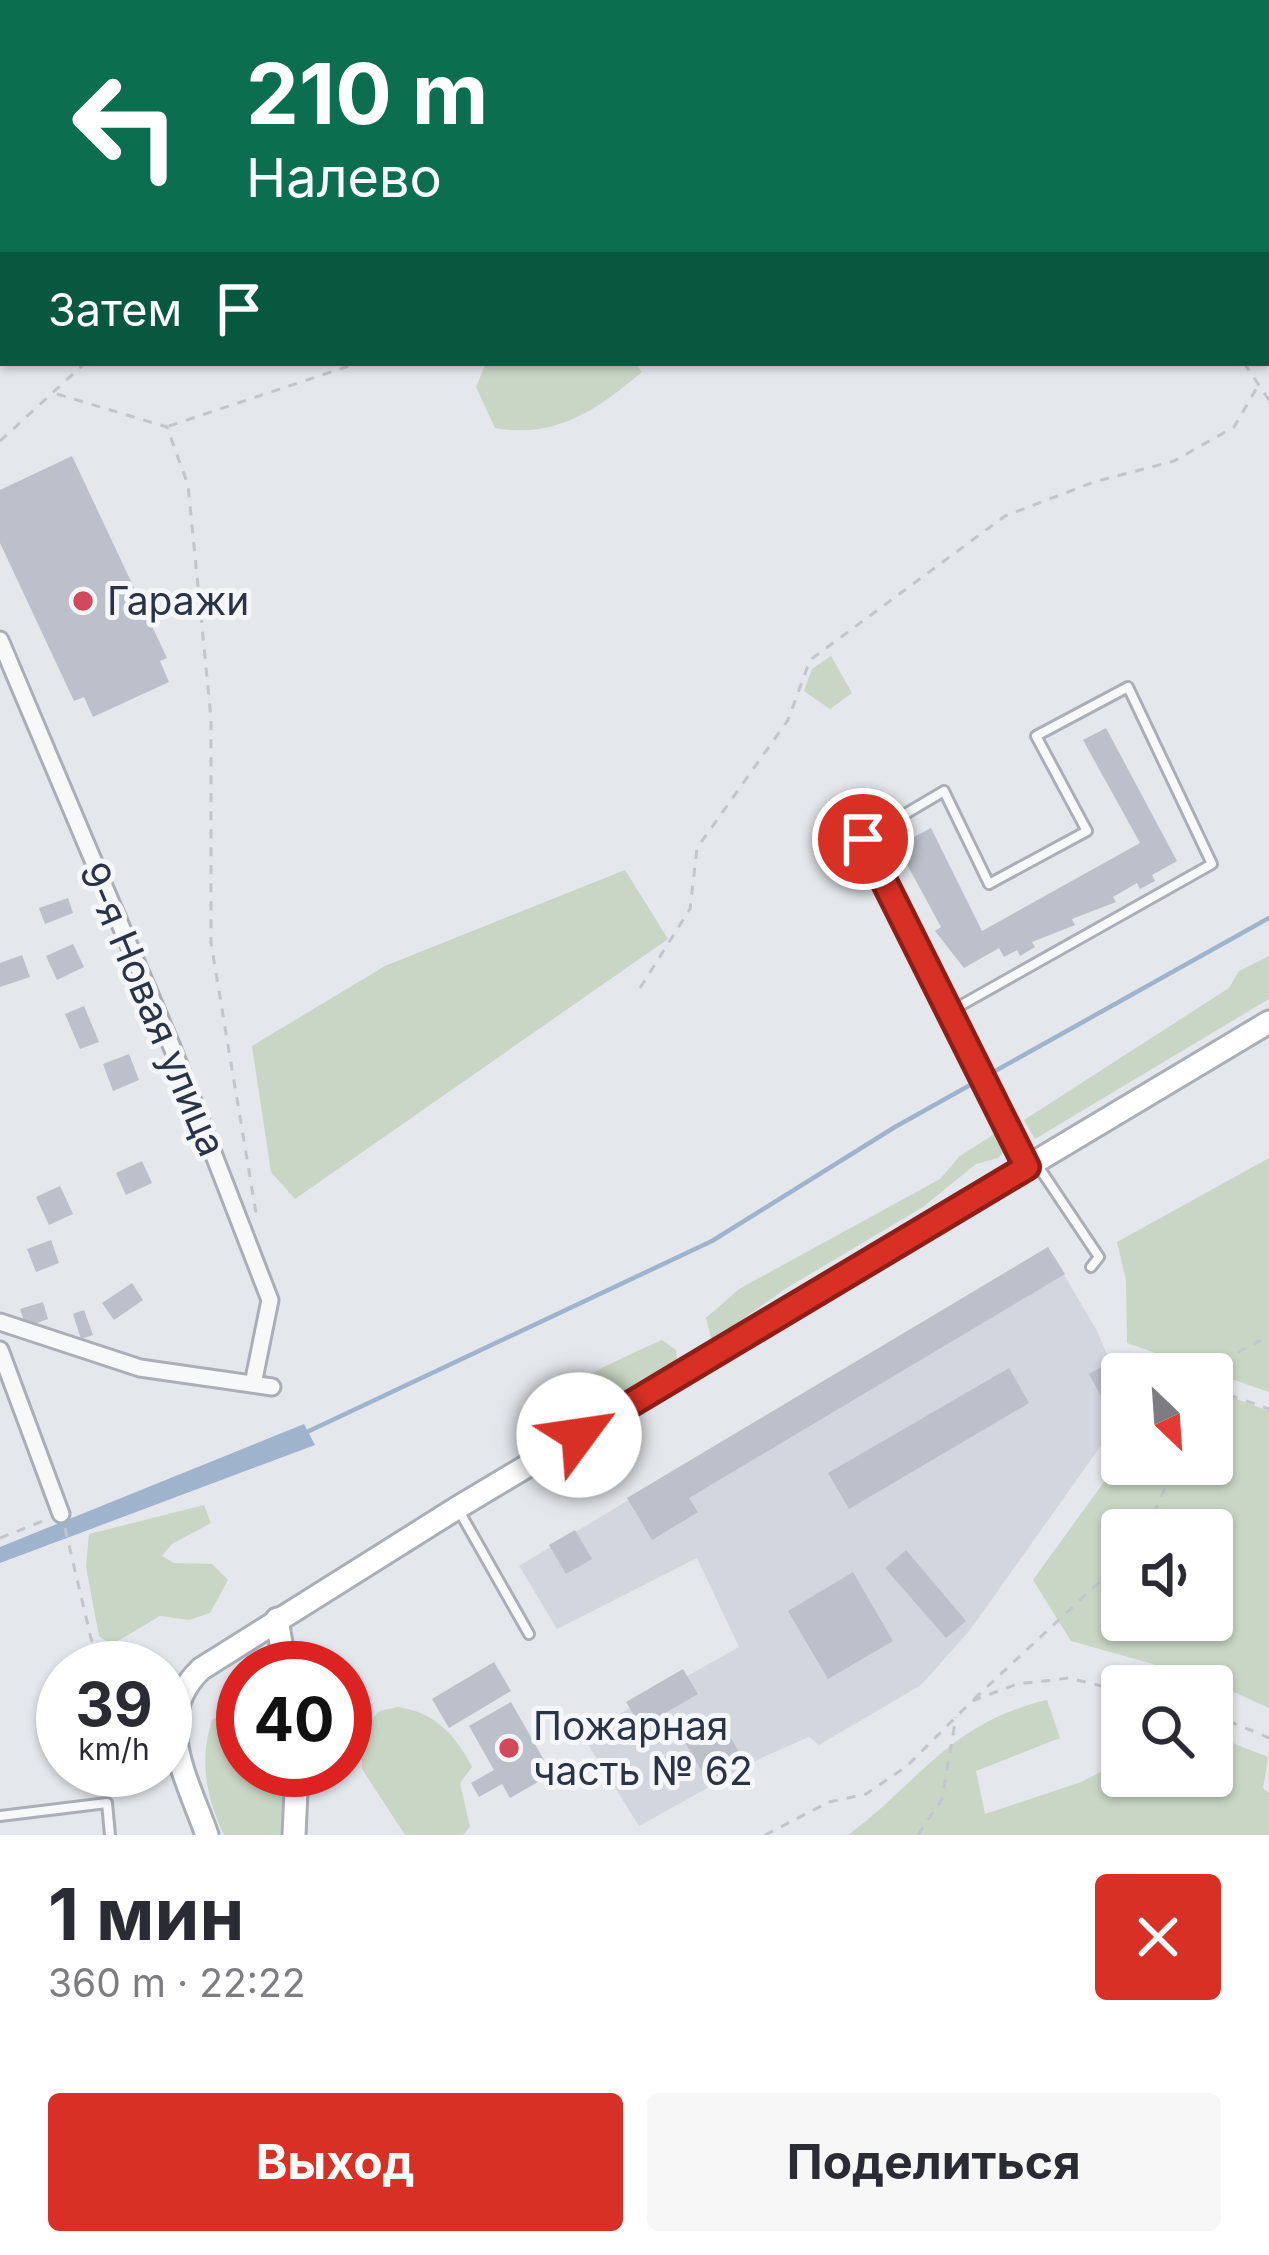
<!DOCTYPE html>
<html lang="ru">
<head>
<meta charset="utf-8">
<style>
  body { margin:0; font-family:Inter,sans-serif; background:#f7f7f7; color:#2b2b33; height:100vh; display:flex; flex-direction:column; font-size:45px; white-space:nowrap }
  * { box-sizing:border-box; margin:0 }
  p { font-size:39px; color:#7c7c81 }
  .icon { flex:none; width:66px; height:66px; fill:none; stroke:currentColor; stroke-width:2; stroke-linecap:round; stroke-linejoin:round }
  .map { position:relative; height:1835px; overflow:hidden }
  .sheet { display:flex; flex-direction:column; background:#fff; flex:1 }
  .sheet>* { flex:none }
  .hud { position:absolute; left:0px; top:0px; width:1269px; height:366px; box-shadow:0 3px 9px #0004; background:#0b6e4f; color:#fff; overflow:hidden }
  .needle { width:78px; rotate:155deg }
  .tools { position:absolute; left:1101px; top:1353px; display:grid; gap:24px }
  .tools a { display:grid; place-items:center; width:132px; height:132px; border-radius:12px; background:#fff; box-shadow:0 3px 9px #0004; font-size:60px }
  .speed { position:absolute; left:36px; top:1641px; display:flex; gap:24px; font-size:60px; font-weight:700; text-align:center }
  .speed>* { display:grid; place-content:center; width:156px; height:156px; border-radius:50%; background:#fff; box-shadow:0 3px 9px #0004; line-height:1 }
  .speed small { font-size:30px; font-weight:400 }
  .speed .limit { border:18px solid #d22; background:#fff; color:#111 }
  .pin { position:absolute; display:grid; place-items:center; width:102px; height:102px; color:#fff; margin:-51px; border:6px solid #fff; border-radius:50%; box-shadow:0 3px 12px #0007 }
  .me { position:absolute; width:132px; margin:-66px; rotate:59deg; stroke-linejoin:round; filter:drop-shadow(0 0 9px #0008) }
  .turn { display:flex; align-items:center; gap:42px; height:252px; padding:0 48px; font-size:54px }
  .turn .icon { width:156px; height:156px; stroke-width:2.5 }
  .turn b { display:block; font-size:84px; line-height:102px }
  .then { display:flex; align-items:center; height:114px; padding:0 48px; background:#0003; gap:24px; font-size:45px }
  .round { display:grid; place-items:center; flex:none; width:126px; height:126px; border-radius:12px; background:#f7f7f7 }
  .overview { display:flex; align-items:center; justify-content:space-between; height:204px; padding:0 48px }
  h1 { font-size:72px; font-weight:700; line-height:90px }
  .cta { display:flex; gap:24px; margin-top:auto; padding:24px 48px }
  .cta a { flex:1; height:138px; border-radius:12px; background:#d93025; color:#fff; font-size:48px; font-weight:700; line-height:138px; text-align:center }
  .cta a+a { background:#f7f7f7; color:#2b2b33 }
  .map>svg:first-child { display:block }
  .built { fill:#d2d6de }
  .green { fill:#c9d6c5; fill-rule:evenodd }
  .water { fill:#9fb4cc }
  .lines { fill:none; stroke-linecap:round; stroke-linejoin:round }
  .stream { stroke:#9fb4cc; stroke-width:4.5 }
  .building { fill:#bbc0ca }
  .lane-casing { stroke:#a9aeb7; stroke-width:14 }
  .street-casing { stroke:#a9aeb7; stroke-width:21 }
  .secondary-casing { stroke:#a9aeb7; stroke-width:27 }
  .path { stroke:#c2c5cb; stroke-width:3; stroke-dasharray:9 9; stroke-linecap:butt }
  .lane { stroke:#f7f8fa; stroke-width:8 }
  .street { stroke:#f7f8fa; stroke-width:15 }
  .secondary { stroke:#fff; stroke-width:21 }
  .route-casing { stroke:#8d1f18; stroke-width:30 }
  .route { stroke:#d93025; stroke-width:21 }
  .poi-dot { fill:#d1495b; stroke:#f4f6f9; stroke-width:4.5 }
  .labels { text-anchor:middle; stroke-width:10; stroke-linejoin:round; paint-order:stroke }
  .poi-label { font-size:39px; fill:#2b3445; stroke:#f4f6f9; text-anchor:start }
  .street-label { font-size:39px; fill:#2b3445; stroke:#f4f6f9 }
</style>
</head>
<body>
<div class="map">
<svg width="1269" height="1835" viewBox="0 0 1269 1835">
  <rect width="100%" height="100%" fill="#e4e7ec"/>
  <polygon class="built" points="1048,1247 1097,1331 1122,1390 1122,1416 970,1630 921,1685 819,1745 809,1737 763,1757 639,1826 582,1735 739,1647 697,1558 557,1629 519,1566"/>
  <g class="green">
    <path d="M486 363H635L642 372C597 410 555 439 495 428L476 387Z"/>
    <polygon points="831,656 852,693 830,709 804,691 812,669"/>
    <polygon points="625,870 668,939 295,1199 271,1172 252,1046 385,966"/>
    <polygon points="1269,956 1269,999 1035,1139 1024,1120 1229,988 1239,971"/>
    <polygon points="996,1133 1008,1147 998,1158 976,1164 923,1207 785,1289 712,1341 706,1318 739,1289 940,1179 960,1156"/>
    <polygon points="1269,1158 1269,1392 1127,1343 1126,1280 1117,1242"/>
    <path d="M662 1340 676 1350 677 1360 529 1448 516 1438C542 1392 615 1361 662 1340Z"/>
    <path d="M1212 1390 1269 1411V1708L1203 1678 1071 1641 1033 1580 1122 1457V1464H1212ZM1122 1530H1212V1620H1122Z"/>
    <polygon points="204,1505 211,1523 172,1544 162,1556 174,1563 212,1564 228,1580 210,1613 189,1620 160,1616 111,1645 99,1636 86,1567 89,1534"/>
    <path d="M1047 1700 1060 1738 976 1771 985 1814 1081 1782 1122 1761V1776H1212V1735L1268 1757 1263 1788 1269 1793V1835H848C923 1779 948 1724 1047 1700Z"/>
    <path d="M243 1701V1770H285L282 1835H224C206 1796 199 1762 212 1720Z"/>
    <path d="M397 1707C433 1711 456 1735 472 1767L460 1783 470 1827 463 1835H405L362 1769 360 1729 380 1711Z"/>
  </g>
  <polygon class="water" points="304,1424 315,1445 0,1563 0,1547"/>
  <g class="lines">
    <g class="stream">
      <polyline points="217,3 222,0"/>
      <polyline points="0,131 3,129"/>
      <polyline points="307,1432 712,1241 895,1127 1269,918"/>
    </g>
  </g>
  <g class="building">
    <polygon points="72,456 167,658 160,661 169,682 93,717 84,697 74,701 0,543 0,490"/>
    <polygon points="1106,728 1177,861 1152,875 1155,881 1140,889 1137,883 1113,897 1116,902 1072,919 1075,925 1032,942 1035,947 1020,956 1017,950 1004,957 999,948 964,968 935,931 941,927 897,846 931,828 982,931 1140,843 1083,740"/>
    <polygon points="68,898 73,913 45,924 39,908"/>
    <polygon points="73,944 84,967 57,980 46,956"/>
    <polygon points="22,955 30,977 0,987 0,963"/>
    <polygon points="84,1006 99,1042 80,1049 65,1014"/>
    <polygon points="129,1054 139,1080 113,1091 103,1064"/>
    <polygon points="142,1161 152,1183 126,1195 116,1173"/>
    <polygon points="60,1186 73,1214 49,1225 36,1197"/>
    <polygon points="51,1240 59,1263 36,1272 27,1249"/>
    <polygon points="1048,1247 1065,1274 689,1498 698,1512 652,1540 627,1498"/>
    <polygon points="132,1283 143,1300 114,1320 102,1303"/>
    <polygon points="43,1302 48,1319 26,1327 20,1309"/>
    <polygon points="84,1310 93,1335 81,1339 73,1314"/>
    <polygon points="1107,1364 1122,1390 1122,1416 1114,1420 1089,1374"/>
    <polygon points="1009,1368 1029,1403 849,1509 828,1473"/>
    <polygon points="575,1530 592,1559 566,1574 549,1545"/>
    <polygon points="906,1550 966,1621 946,1638 885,1568"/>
    <polygon points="853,1572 893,1641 828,1679 788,1611"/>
    <polygon points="494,1662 511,1691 449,1728 432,1699"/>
    <polygon points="683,1669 698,1694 641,1727 626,1702"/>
    <polygon points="511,1702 552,1774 510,1798 502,1784 479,1797 471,1783 494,1770 469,1726"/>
    <polygon points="717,1714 744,1761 708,1782 681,1735"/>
  </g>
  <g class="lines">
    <g class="lane-casing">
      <g id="lane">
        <polyline points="1252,0 1252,3"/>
        <polyline points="1266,75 1269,79"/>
        <polyline points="949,1012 1212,864 1128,687 1036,736 1087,831 989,884 944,791 863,839 1026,1165"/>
        <polyline points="1036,1163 1099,1257 1091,1267"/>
        <polyline points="458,1509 529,1634"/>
        <polyline points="0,1816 107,1803 110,1835"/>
      </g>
    </g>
    <g class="street-casing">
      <g id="street">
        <polyline points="318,0 320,3"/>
        <polyline points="155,3 160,0"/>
        <polyline points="602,3 607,0"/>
        <polyline points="0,94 3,92"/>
        <polyline points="0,640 172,1047 270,1300 253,1384"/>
        <polyline points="0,1322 140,1368 272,1387"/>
        <polyline points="0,1350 61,1514"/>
      </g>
    </g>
    <g class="secondary-casing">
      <g id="secondary">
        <polyline points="277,1619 285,1668"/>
        <path d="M207 1835C187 1778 150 1717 201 1669L457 1508 1269 1022"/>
        <polyline points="294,1835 297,1770"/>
      </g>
    </g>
    <g class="path">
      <polyline points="1084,3 1085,0"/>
      <polyline points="1266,103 1269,103"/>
      <polyline points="1244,363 1269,400"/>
      <polyline points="57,394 167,427 188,485 211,718 211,943 257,1219"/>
      <polyline points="169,426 358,363"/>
      <polyline points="0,441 85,363"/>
      <polyline points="640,988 690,909 697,848 788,720 810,660 1005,516 1094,482 1174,461 1234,427 1259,384"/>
      <polyline points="1212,1378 1240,1351 1269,1336"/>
      <polyline points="1212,1389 1269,1409"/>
      <polyline points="65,1528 98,1668"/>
      <polyline points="1147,1530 1175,1464"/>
      <polyline points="0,1538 43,1521"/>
      <polyline points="974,1699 1122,1561"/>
      <polyline points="1212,1714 1269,1738"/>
      <polyline points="765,1835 829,1802 866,1794 907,1766 972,1701 1017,1684 1069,1678 1122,1691"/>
      <polyline points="918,1835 942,1799 956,1717"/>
    </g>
    <use href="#lane" class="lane"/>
    <use href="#street" class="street"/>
    <use href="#secondary" class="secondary"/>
  </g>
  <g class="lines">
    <g class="route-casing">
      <polyline id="route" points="579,1435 1027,1167 863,839"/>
    </g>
    <use href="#route" class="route"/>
  </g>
  <g class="poi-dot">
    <circle cx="83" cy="601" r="12"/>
    <circle cx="509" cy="1748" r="12"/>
  </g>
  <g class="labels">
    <g class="poi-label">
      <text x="107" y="615">Гаражи</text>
      <text x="533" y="1740">Пожарная<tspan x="533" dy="45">часть № 62</tspan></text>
    </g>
    <g class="street-label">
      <text transform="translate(153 1009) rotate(67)" y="14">9-я Новая улица</text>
    </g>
  </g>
</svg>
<div class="tools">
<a><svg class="needle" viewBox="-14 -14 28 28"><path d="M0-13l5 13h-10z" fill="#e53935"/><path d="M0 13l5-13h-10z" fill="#7c7c81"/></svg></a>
<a><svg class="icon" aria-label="sound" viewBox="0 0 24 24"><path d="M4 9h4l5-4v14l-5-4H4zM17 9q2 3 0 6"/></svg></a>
<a><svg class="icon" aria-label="search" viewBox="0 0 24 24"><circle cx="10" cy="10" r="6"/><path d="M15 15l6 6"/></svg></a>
</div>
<div class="speed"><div>39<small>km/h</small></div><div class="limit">40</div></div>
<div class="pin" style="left:863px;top:839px;background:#d93025"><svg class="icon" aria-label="arrive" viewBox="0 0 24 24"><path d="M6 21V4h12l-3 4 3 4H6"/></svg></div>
<svg class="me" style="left:579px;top:1435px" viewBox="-20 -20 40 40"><circle r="19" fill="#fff"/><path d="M0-13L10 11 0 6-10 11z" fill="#d93025"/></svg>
<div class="hud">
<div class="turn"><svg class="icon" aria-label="left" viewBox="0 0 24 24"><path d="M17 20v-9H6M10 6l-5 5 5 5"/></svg><div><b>210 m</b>Налево</div></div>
<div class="then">Затем<svg class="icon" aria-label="arrive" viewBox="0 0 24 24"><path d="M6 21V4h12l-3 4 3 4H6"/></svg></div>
</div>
</div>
<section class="sheet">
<div class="overview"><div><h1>1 мин</h1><p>360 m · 22:22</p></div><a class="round" style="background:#d93025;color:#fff"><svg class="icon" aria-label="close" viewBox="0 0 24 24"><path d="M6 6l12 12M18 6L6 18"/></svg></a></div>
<div class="cta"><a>Выход</a><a>Поделиться</a></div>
</section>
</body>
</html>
